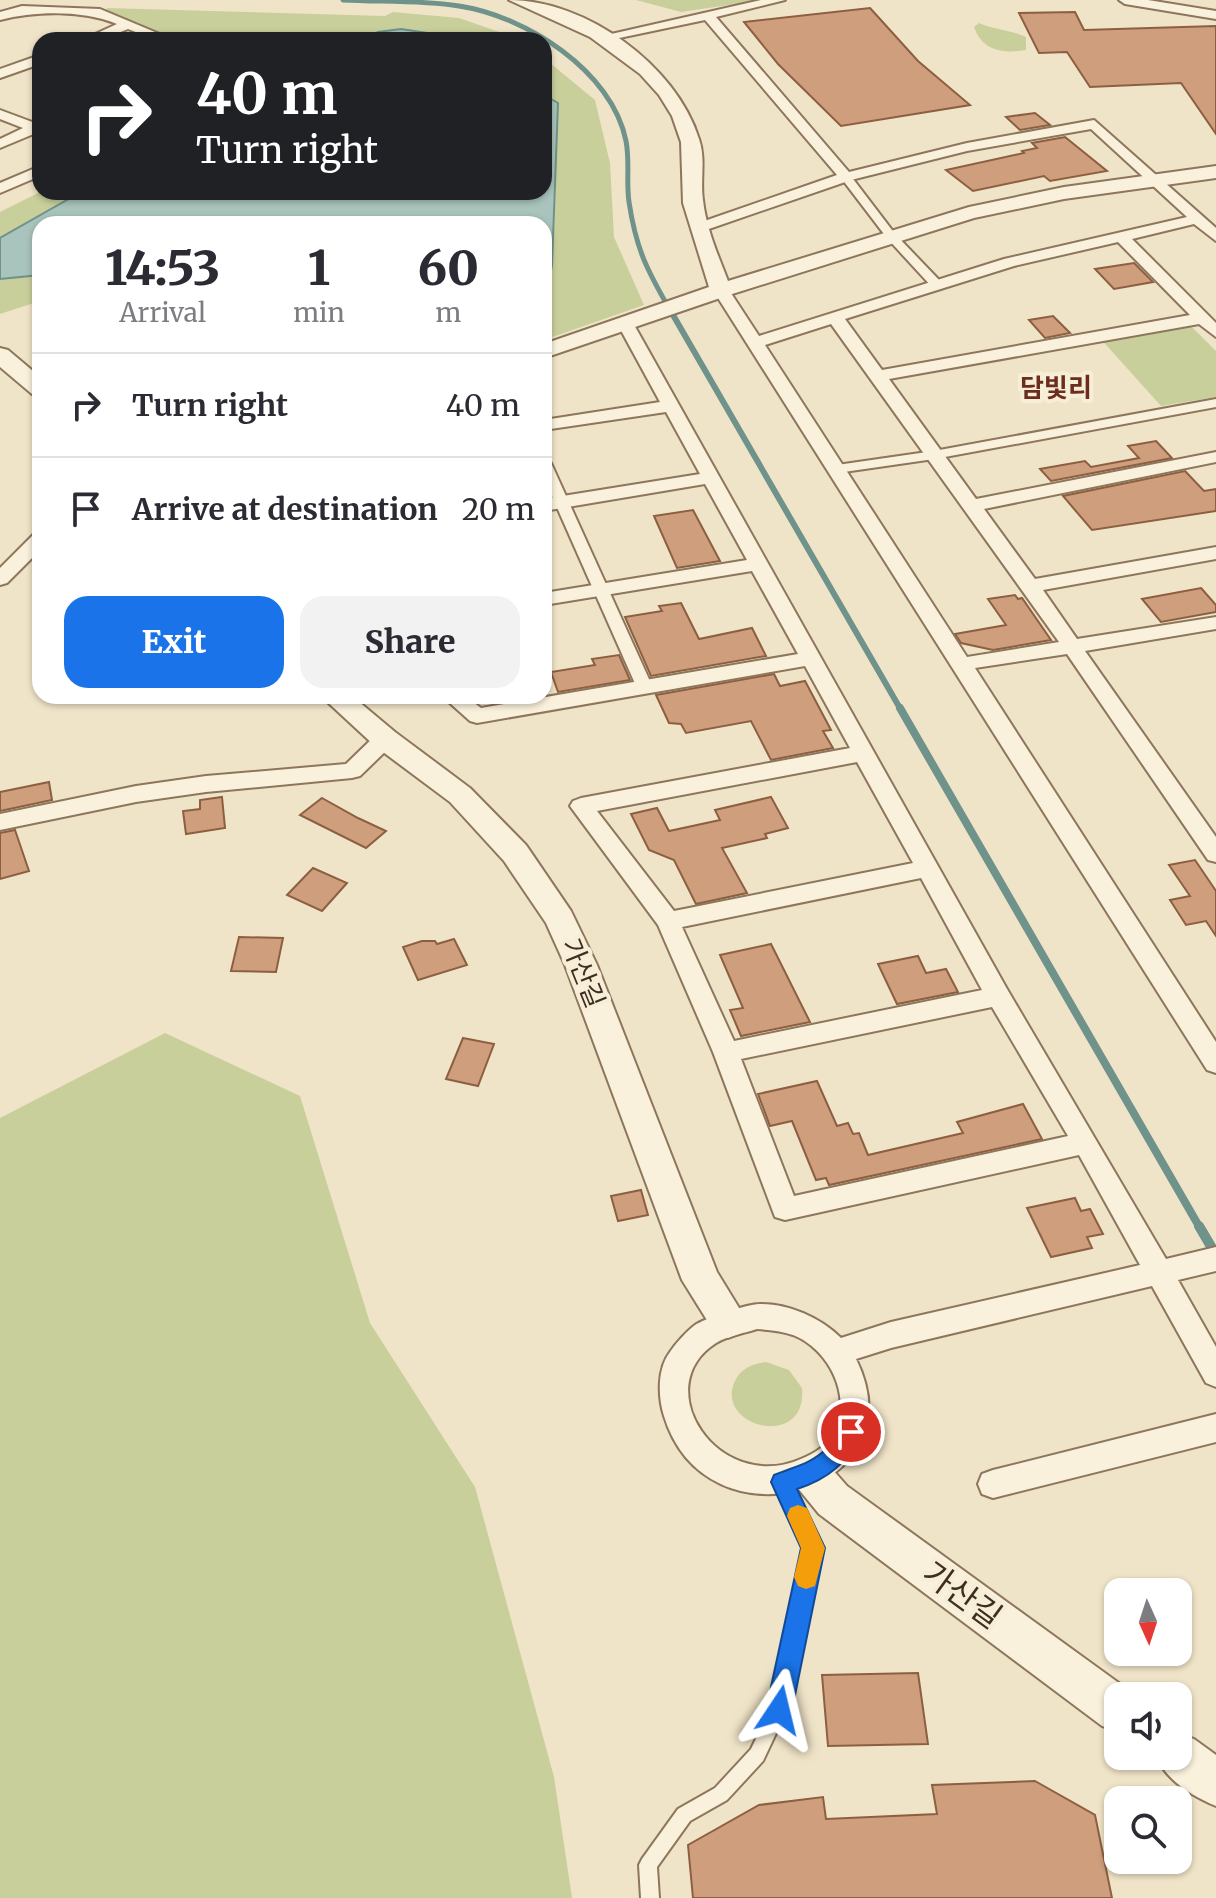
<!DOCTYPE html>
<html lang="en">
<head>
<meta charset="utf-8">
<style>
  body { margin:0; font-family:Merriweather,"Noto Sans KR",serif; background:#f2f2f3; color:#2b2b33; height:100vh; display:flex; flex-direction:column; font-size:30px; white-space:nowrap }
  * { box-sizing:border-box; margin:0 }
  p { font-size:26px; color:#7c7c81 }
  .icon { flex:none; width:44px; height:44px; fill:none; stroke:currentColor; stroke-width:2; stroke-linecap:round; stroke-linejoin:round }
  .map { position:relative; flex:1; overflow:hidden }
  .sheet { position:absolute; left:32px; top:216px; width:520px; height:488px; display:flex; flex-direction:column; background:#fff; border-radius:24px; box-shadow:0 2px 6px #0004 }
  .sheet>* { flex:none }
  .hud { position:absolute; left:32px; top:32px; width:520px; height:168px; border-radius:24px; box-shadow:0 2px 6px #0004; background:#202124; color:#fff; overflow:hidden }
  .needle { width:52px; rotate:177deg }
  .tools { position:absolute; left:1104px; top:1578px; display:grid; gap:16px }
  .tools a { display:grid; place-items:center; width:88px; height:88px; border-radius:16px; background:#fff; box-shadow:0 2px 6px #0004; font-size:40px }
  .pin { position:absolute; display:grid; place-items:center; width:68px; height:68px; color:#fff; margin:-34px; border:4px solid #fff; border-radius:50%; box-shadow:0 2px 8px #0007 }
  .me { position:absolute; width:88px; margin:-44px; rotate:10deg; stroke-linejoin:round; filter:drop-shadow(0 0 6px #0008) }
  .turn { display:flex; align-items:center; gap:28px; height:168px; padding:0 32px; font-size:36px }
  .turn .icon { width:104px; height:104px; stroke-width:2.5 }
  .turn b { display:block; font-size:56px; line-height:68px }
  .eta { display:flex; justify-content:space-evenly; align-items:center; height:136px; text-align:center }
  .eta b { font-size:48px; font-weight:800; line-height:56px }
  .button { display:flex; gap:16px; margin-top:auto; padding:16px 32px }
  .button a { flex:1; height:92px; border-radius:24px; background:#1a73e8; color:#fff; font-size:32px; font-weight:800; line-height:92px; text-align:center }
  .button a+a { background:#f2f2f3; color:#2b2b33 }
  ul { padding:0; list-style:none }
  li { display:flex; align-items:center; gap:24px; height:104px; padding:0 32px; border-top:2px solid #e1e1e2 }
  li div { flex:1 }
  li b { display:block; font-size:30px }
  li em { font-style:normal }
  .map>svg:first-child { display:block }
  .green { fill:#c9cf9b }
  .water { fill:#a9c4bc; stroke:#6f938a; stroke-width:2 }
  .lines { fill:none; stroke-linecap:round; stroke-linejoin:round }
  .stream-far3 { stroke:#6f938a; stroke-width:5 }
  .stream-far2 { stroke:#6f938a; stroke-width:6 }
  .stream-far1 { stroke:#6f938a; stroke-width:8 }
  .stream { stroke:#6f938a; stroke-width:10 }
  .building { fill:#cf9f7d; stroke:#8d5f41; stroke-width:2 }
  .service-casing { stroke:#8d765c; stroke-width:4 }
  .pedestrian-casing { stroke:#8d765c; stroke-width:4 }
  .minor-casing { stroke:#8d765c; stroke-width:4 }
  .tertiary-casing { stroke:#8d765c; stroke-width:4 }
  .service { fill:#faf1dc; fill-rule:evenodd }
  .pedestrian { fill:#faf1dc; fill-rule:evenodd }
  .minor { fill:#faf1dc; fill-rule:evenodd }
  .tertiary { fill:#faf1dc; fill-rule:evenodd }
  .route { fill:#1a73e8; stroke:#114b97; stroke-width:2 }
  .slow { fill:#f59e0b }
  .labels { text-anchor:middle; stroke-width:8; stroke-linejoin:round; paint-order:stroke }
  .far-quarter-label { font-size:26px; font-weight:bold; fill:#6b2e1e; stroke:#f7eed8 }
  .street-label { font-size:26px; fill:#3d2e20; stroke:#f7eed8 }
  .near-street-label { font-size:32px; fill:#3d2e20; stroke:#f7eed8 }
</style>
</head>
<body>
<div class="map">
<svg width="1216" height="1898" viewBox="0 0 1216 1898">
  <rect width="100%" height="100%" fill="#f0e4c8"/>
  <g class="green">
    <polygon points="636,0 763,0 681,12"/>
    <polygon points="107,8 385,16 393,12 459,18 522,40 178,40 106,11"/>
    <path d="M979 23C994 30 1012 30 1026 37V50C1004 54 982 51 974 27Z"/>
    <polygon points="544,58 595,100 610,163 614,237 644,305 544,340 544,224 40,224 40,301 0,314 0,212 40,192 544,192"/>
    <polygon points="1186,324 1193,328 1216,351 1216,397 1161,406 1099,337"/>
    <polygon points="165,1033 300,1096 370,1323 475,1487 554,1777 572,1898 0,1898 0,1118"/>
    <path d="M766 1362 789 1370 802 1388C808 1451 713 1427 735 1381 741 1368 753 1364 766 1362Z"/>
  </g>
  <g class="water">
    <polygon points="401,29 447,36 454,40 364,40 378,32"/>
    <polygon points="544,95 558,103 552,265 544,312 544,224 40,224 40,275 0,279 0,238 81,192 544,192"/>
  </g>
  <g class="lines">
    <path class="stream-far3" d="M343 0C381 2 421 0 459 6 526 16 612 71 626 141 630 161 626 182 629 202 636 249 647 270 670 310"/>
    <polyline class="stream-far2" points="669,308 901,710"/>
    <polyline class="stream-far1" points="900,708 1200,1228"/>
    <polyline class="stream" points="1199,1226 1216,1255"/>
  </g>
  <g class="building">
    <polygon points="870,8 918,61 970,105 841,126 778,64 744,22"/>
    <polygon points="1075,12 1084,30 1216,26 1216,134 1181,83 1090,87 1067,52 1039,53 1019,13"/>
    <polygon points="1035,113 1050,125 1020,130 1006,117"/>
    <polygon points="1065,137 1107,171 1050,181 1044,176 973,191 946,170 1024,153 1022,151 1037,148 1032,143"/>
    <polygon points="1134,263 1153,282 1114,289 1095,269"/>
    <polygon points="1053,316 1070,333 1045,338 1029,320"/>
    <polygon points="1156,441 1172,458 1051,481 1040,469 1085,461 1091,467 1139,458 1128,446"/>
    <polygon points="1185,471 1204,491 1216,489 1216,511 1092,530 1063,496"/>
    <polygon points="693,510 720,561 677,568 654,516"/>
    <polygon points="1201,588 1216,605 1216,612 1161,622 1142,599"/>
    <polygon points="1015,595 1018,599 1022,598 1051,640 993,650 961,643 955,634 1006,625 988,599"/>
    <polygon points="681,603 699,639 752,628 766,656 651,676 625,617 662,611 659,606"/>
    <polygon points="619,655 630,680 558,692 551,672 595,665 592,659"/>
    <polygon points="774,674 780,686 805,681 831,730 823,731 833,748 771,760 751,721 686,733 681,724 669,723 656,695"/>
    <polygon points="49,782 52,800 0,811 0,792"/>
    <polygon points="222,797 225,828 186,834 183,811 200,809 200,800"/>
    <polygon points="771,797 788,828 765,834 767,838 722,848 747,893 696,904 674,860 649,850 631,814 657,808 669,831 720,820 715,810"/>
    <polygon points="322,798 358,818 386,831 366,848 300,815"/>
    <polygon points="15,830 29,871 0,879 0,833"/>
    <polygon points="1195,860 1216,891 1216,936 1206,921 1186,925 1170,900 1190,896 1169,865"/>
    <polygon points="313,868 347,883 322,911 287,895"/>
    <polygon points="239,937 283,938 276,972 231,971"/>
    <polygon points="454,939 467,965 418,980 403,947 422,941 435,941 437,944"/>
    <polygon points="771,944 810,1022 741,1036 730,1010 743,1008 720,955"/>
    <polygon points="918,956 926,973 946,969 958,992 897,1004 878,964"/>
    <polygon points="463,1038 494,1044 478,1086 446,1079"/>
    <polygon points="817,1081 837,1126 848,1123 853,1134 859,1133 868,1155 963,1133 957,1122 1023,1104 1042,1139 829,1185 826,1178 816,1180 792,1121 770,1126 758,1094"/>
    <polygon points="641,1190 648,1215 618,1221 611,1196"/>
    <polygon points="1075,1198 1081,1211 1090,1209 1103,1234 1087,1237 1092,1248 1051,1257 1027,1208"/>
    <polygon points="918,1673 928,1744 828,1746 822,1675"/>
    <polygon points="1035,1781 1095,1815 1112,1898 693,1898 688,1845 759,1805 823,1797 826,1819 937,1814 932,1785"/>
  </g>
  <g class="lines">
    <g class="service-casing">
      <polygon id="service" points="782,1475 787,1477 821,1548 787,1710 763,1761 727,1800 690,1821 657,1867 659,1898 641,1898 639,1865 642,1859 678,1809 715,1788 751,1749 771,1708 805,1548 774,1482 777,1477"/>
    </g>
    <g class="pedestrian-casing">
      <g id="pedestrian">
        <polygon points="842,175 850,175 895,234 941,282 941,288 933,288 887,238 842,179"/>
        <polygon points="1216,399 1216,407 934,459 837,473 830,469 837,465 934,451"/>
        <polygon points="544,459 551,463 653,688 651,692 645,693 637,688 544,478"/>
      </g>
    </g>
    <g class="minor-casing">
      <g id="minor">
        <path d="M761 0H785L716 17 849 172 967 143 1094 120 1216 228V241L1194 224 1132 239 1216 323V337L1199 324 889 379 976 499 1216 452V462L984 509 1035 579 1216 547V559L1043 590 1077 639 1216 617V629L1085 651 1216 837V862L1208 860 1067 654 975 668 1216 1042V1073L1207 1070 713 290 721 285 727 287 759 336 1004 259 1187 217 1091 129 967 151 851 180 703 231H693V225L837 175 705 20 605 41 598 37ZM1118 242 1190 315 882 370 845 319 1014 266ZM831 324 1059 642 967 657 765 345Z"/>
        <polygon points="1119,0 1148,0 1216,11 1216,19 1125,4"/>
        <path d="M22 6 100 9 174 40H156L128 29 101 40H82L117 24C82 10 36 11 0 20V12Z"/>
        <polygon points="40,55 40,64 0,78 0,69"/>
        <polygon points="0,110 35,123 40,122 40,134 36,133 0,148 0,139 23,128 0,119"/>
        <polygon points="40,166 40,176 0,193 0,183"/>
        <path d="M625 318 633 323 1007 989 1166 1259 1216 1247V1271L1178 1280 1216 1347V1387L1206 1383 1152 1286 891 1348 856 1359C922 1493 706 1554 664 1416 658 1397 657 1369 670 1352 676 1343 687 1331 695 1325 704 1319 747 1304 759 1304 788 1303 821 1318 841 1338L891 1322 1140 1265 1079 1155 785 1220 775 1217 713 1052 658 925 570 806 573 801 581 798 850 748 805 666 477 723 470 721 442 696H465L481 708 798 654 752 571 544 605V593L747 560 705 484 544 511V499L700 474 666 412 544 430V420L660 402 617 323ZM857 762 913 863 674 911 597 811ZM921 878 982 990 734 1041 682 927ZM992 1007 1068 1136 794 1196 741 1059ZM757 1329C769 1330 782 1331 793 1335 829 1349 853 1397 834 1432 827 1446 815 1453 801 1459 718 1495 647 1387 716 1343 727 1336 745 1333 757 1329Z"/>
        <polygon points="40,533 40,550 7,583 0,585 0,568 33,535"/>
        <polygon points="385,732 393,734 396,739 393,744 360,776 352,778 206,792 136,802 0,830 0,814 136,786 206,776 346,764 377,734"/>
        <polygon points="1216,1414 1216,1442 993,1498 982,1494 978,1484 982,1474 993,1470"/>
      </g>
    </g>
    <g class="tertiary-casing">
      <g id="tertiary">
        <path d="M509 0C586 0 676 65 699 139 706 159 700 180 703 200 706 228 718 255 728 281L969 207 1064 187 1216 166V178L1064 199 974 218 729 295 544 358V344L709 287 683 203 681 142 672 116 659 95 640 74 590 37Z"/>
        <polygon points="0,348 8,350 40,377 40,396 32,394 0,367"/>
        <polygon points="321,696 352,696 395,732 470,788 526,845 571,911 597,965 717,1272 747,1321 741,1333 728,1338 715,1333 682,1280 565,965 546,923 504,861 450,802 375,746"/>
        <polygon points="811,1455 825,1461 847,1486 1134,1694 1118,1696 1118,1732 1102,1726 819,1514 797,1487 791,1474 797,1461"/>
        <path d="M1178 1733 1194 1739 1216 1755V1806C1192 1796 1166 1780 1156 1756H1178Z"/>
      </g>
    </g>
    <use href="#service" class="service"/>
    <use href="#pedestrian" class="pedestrian"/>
    <use href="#minor" class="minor"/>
    <use href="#tertiary" class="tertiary"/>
  </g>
  <path class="route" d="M851 1422 859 1425 862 1432C849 1462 828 1479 797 1489L825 1548 792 1710 788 1719 779 1723 770 1719 766 1710 801 1548 771 1482 774 1475C793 1467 811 1464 826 1449 836 1440 838 1427 851 1422Z"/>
  <polygon class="slow" points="798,1505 807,1508 825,1548 815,1586 806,1589 798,1586 794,1577 801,1548 787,1516 790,1508"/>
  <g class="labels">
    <g class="far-quarter-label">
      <text x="1056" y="397">담빛리</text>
    </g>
    <g class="street-label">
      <text transform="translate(583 973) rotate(68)" y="9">가산길</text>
    </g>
    <g class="near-street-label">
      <text transform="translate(962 1595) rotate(36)" y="11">가산길</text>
    </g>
  </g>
</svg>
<div class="tools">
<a><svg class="needle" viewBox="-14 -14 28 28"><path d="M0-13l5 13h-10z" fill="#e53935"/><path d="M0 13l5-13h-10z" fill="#7c7c81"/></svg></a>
<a><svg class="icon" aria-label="sound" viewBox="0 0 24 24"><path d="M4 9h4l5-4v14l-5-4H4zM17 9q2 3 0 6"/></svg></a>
<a><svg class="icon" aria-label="search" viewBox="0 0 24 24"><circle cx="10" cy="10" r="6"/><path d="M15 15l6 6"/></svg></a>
</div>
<div class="pin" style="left:851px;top:1432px;background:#d93025"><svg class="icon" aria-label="arrive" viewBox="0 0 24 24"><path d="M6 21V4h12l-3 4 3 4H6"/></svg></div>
<svg class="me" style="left:779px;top:1710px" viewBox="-20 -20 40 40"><path d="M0-17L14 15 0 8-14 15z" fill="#1a73e8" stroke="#fff" stroke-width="4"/></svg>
<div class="hud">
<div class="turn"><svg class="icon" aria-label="right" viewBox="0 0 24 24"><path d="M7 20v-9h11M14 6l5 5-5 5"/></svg><div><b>40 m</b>Turn right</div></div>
</div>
<section class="sheet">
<div class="eta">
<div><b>14:53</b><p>Arrival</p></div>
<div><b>1</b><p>min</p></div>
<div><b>60</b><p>m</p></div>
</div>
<ul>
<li><svg class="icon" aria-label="right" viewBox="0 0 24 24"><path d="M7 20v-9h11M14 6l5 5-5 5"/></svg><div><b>Turn right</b></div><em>40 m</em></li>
<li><svg class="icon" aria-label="arrive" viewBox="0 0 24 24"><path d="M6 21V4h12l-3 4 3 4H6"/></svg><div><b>Arrive at destination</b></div><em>20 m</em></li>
</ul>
<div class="button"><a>Exit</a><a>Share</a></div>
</section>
</div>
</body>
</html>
